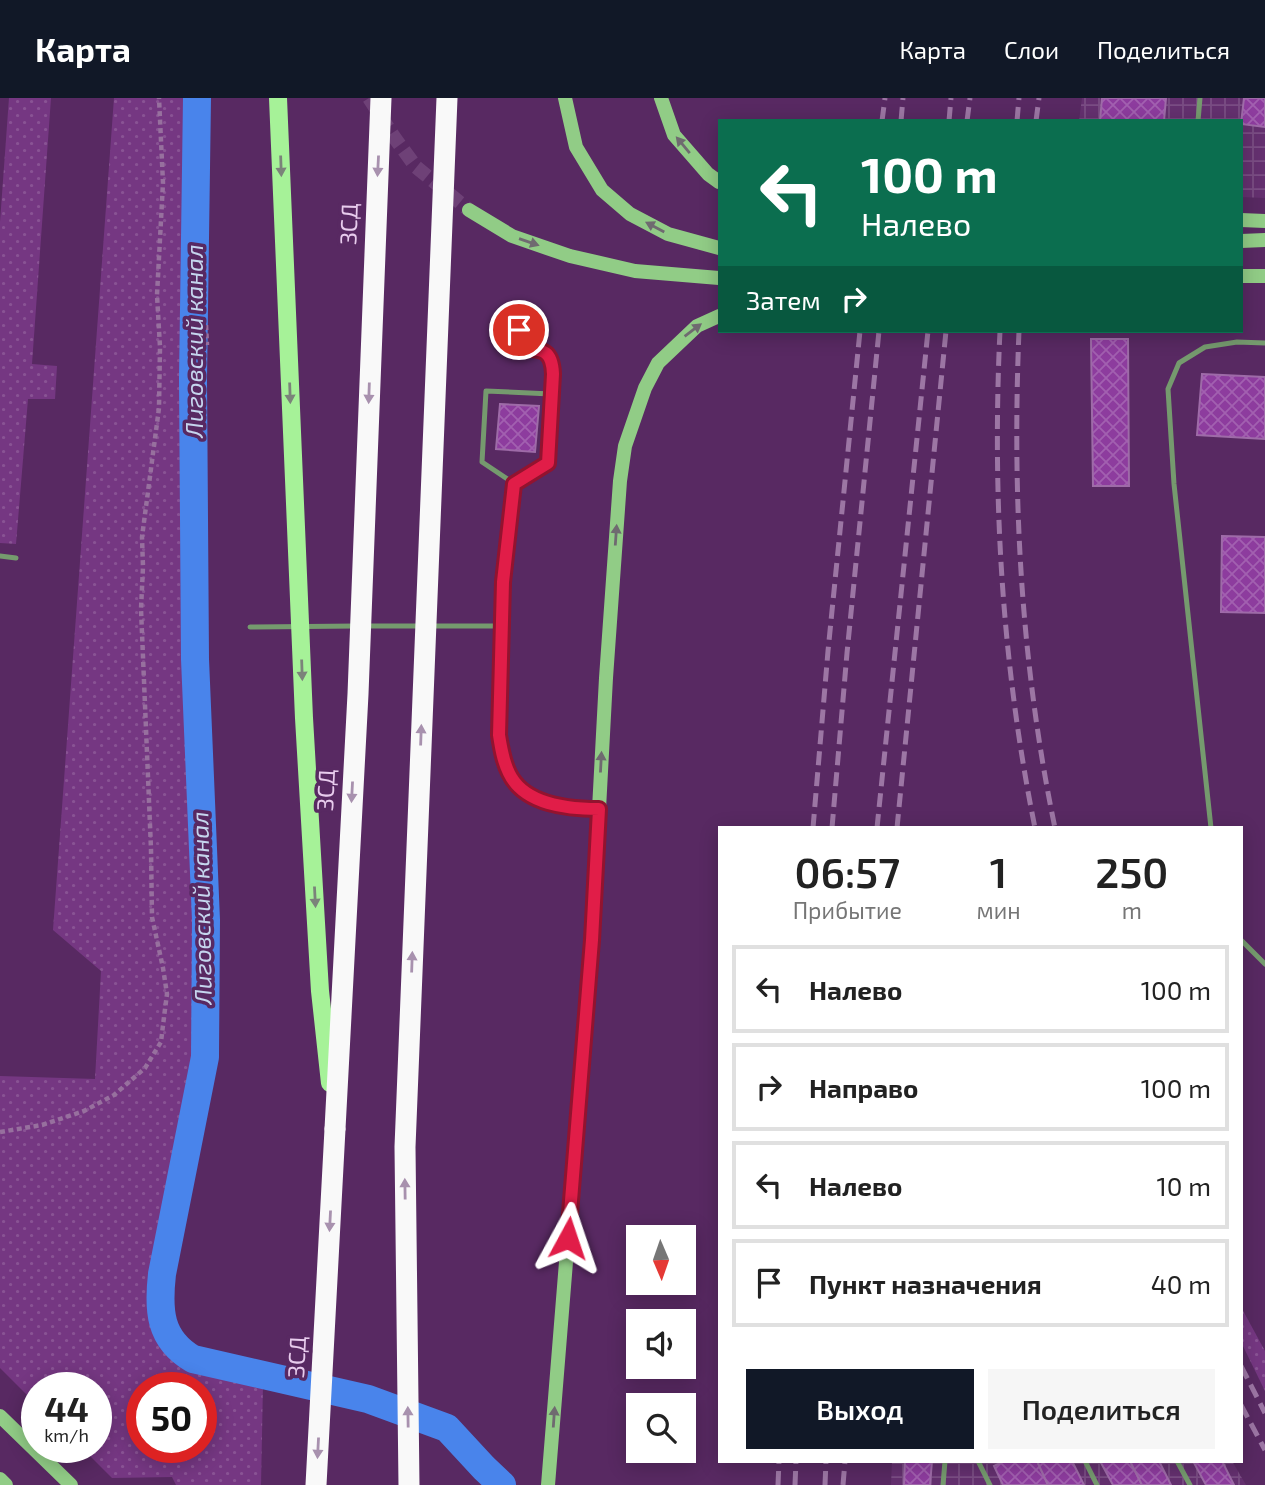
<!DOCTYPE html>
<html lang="ru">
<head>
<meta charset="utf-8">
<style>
  body { margin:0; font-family:"Exo 2",sans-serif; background:#f6f6f6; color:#222; height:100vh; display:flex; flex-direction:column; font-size:26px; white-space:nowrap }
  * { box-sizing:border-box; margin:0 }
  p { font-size:23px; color:#767676 }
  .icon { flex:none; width:38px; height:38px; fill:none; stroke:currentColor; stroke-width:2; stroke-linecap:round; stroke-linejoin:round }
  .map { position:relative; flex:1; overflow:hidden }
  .panel { position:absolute; left:718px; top:728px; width:525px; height:637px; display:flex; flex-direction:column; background:#fff; border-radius:0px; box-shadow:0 4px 18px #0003 }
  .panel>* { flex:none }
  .banner { position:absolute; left:718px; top:21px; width:525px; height:214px; border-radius:0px; box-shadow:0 4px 18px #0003; background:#0b6e4f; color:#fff; overflow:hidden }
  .needle { width:46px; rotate:178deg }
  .controls { position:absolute; left:626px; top:1127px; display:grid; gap:14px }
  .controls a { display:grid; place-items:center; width:70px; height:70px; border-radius:0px; background:#fff; box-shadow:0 4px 18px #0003; font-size:35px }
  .speed { position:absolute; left:21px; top:1274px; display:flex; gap:14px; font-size:35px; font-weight:700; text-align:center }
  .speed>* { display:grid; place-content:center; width:91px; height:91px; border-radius:50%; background:#fff; box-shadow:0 4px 18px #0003; line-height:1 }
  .speed small { font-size:18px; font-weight:400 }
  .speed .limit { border:10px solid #d22; background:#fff; color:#111 }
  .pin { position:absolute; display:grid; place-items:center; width:60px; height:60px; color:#fff; margin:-30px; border:4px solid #fff; border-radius:50%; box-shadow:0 2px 7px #0007 }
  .me { position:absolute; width:77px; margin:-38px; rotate:5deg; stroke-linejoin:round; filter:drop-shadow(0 0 5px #0008) }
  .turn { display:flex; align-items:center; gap:24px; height:147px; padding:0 28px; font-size:32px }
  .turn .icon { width:91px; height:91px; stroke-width:2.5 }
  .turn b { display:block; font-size:49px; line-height:60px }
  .then { display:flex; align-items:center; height:66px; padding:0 28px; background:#0003; gap:14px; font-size:26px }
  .eta { display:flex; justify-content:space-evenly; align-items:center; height:119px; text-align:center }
  .eta b { font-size:42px; font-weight:600; line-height:49px }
  .cta { display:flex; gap:14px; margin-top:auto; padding:14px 28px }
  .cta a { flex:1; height:80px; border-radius:0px; background:#111827; color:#fff; font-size:28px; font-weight:600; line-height:80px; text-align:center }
  .cta a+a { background:#f6f6f6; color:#222 }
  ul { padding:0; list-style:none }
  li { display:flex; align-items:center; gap:21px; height:88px; margin:0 14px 10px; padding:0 14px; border:4px solid #e0e0e0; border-radius:0px }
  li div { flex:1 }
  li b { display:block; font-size:26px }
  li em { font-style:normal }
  header { display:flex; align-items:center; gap:42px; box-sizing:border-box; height:98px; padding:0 35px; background:#111827; color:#fff }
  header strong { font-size:33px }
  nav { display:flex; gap:38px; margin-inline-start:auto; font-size:24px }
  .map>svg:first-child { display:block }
  .industrial { fill:url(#industrial-grid) }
  .grass { fill:url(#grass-dots); fill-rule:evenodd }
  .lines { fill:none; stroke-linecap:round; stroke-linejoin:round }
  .canal { stroke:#4984eb; stroke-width:28 }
  .building { fill:url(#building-cross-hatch); stroke:#9e6ba8; stroke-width:2 }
  .secondary-tunnel { stroke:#6e4177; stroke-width:14; stroke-dasharray:14 7; stroke-linecap:butt }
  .path { stroke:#97709e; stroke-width:4.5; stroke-dasharray:5 3.5; stroke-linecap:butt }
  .lane { stroke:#759a6e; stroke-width:5 }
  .secondary { stroke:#91cc86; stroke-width:14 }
  .highway { stroke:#f9f9f9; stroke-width:21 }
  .rail { stroke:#9c76a4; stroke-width:5; stroke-dasharray:14 7; stroke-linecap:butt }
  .primary-bridge { stroke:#a6f298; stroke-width:18 }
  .highway-bridge { stroke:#f9f9f9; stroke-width:21 }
  .oneway { fill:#6f6a70 }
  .oneway2 { fill:#7b837a }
  .oneway3 { fill:#a891ae }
  .route-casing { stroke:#92132f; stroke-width:18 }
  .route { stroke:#e11d48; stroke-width:12 }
  .labels { text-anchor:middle; stroke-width:7; stroke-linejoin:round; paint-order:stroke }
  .street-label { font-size:23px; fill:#e8cced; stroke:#582962 }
  .water-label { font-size:24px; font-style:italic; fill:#c5d5ee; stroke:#582962 }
</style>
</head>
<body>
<header>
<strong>Карта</strong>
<nav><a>Карта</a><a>Слои</a><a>Поделиться</a></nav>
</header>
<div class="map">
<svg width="1265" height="1387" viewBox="0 0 1265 1387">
  <defs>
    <pattern id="industrial-grid" width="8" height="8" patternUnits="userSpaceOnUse" patternTransform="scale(1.75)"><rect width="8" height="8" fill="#64306f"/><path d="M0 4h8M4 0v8" fill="none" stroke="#7a4d84"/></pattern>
    <pattern id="grass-dots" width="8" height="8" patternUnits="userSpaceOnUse" patternTransform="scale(1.75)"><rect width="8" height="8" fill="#753782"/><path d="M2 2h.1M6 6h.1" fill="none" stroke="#895394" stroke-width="1.8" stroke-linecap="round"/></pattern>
    <pattern id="building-cross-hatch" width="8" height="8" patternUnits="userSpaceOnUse" patternTransform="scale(1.75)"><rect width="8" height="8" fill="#8d3c9e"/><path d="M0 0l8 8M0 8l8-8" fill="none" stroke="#a260b0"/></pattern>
  </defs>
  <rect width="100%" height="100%" fill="#582962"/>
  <g class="industrial">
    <polygon points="1082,0 1265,0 1265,100 1241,99 1241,23 1079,23"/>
    <polygon points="892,1363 1232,1363 1246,1387 891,1387"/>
  </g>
  <g class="grass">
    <polygon points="9,0 51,0 32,266 57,268 55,301 28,301 16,446 0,445 0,124"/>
    <path d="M114 0H186L183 274 182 485 187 488 198 959 170 1093 152 1202 156 1222 163 1243 174 1258 195 1270 226 1276 263 1286 261 1387H176L172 1379 112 1380 81 1349H96V1290H37V1307L0 1270V978L95 981 101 873 53 832ZM142 1290H201V1349H142Z"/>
    <polygon points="1241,1209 1265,1253 1265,1293 1241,1244"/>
  </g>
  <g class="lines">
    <path class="canal" d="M197 0 193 281 195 561 206 822 205 959 162 1176C158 1212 159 1241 193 1261L368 1301 447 1330 484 1370 502 1387"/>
  </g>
  <g class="building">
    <polygon points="1102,0 1166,0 1164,23 1100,23"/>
    <polygon points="1244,0 1265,0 1265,29 1241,26"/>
    <polygon points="1091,241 1128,241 1129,388 1093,388"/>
    <polygon points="1202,276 1265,279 1265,341 1197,337"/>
    <polygon points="500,306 539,308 535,354 496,351"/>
    <polygon points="1222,438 1265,439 1265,515 1221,514"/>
    <polygon points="905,1363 932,1363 930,1387 904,1387"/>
    <polygon points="1004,1363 1037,1363 1048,1387 1003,1387 994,1368"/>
    <polygon points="1037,1363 1072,1363 1084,1387 1048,1387"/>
    <polygon points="1100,1363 1130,1363 1142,1387 1113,1387"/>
    <polygon points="1130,1363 1159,1363 1171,1387 1142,1387"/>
    <polygon points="1193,1363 1222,1363 1234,1387 1206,1387"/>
  </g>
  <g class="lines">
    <polyline class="secondary-tunnel" points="369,0 394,39 416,69 469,112"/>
    <g class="path">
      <polyline points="206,227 207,247"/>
      <polyline points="0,1034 42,1027 84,1013 114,997 145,970 161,944 164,919 167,896 163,870 152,819 151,751 141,511 143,469 142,439 159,310 160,249 157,197 163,85 159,0"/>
    </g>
    <g class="lane">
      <polyline points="1198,23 1200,0"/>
      <path d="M519 213 518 250C540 252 552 250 553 276L548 365 515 386 503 484 499 637C501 651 503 668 512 680 532 707 567 711 598 711"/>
      <polyline points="515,386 482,364 486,293 551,296"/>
      <polyline points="0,458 16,460"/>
      <polyline points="365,528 422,528"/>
      <polyline points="432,528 502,528"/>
      <polyline points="250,529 356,528"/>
      <polyline points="1211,730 1174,386 1168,291 1179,265 1205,249 1237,244 1265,245"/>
      <polyline points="1241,842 1265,866"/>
      <polyline points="978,1363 990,1387"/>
      <polyline points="1085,1363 1097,1387"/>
      <polyline points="1177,1363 1190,1387"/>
      <polyline points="943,1387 945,1363"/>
    </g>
    <g class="secondary">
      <polyline points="565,0 576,49 602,92 630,116 668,136 719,150"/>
      <polyline points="661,0 674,37 708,76 719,84"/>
      <polyline points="469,112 512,138 570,158 635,173 719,180"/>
      <polyline points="1241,122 1265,123"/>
      <polyline points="1241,143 1265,142"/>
      <polyline points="1241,178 1265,178"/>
      <polyline points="0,1318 71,1387"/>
      <polyline points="0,1381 6,1387"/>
      <polyline points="548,1387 592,842 606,580 620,383 625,348 645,290 658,265 697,228 719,218"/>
    </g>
    <polyline class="highway" points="316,1387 335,1031"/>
    <g class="rail">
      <polyline points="882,23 885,0"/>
      <polyline points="901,23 903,0"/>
      <polyline points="949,23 951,0"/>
      <polyline points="967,23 970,0"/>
      <polyline points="1017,23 1019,0"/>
      <polyline points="1036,23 1039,0"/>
      <path d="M1000 233C992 398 1002 567 1035 730"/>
      <path d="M1019 233C1012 399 1021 567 1055 730"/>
      <polyline points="813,730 828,553 860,233"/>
      <polyline points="832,730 847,555 879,233"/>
      <polyline points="877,730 928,233"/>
      <polyline points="897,730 946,233"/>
      <polyline points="1241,1268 1265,1315"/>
      <polyline points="1241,1307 1265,1352"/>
      <polyline points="778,1387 779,1363"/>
      <polyline points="795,1387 796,1363"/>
      <polyline points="825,1387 826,1363"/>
      <polyline points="843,1387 845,1363"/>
    </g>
    <polyline class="primary-bridge" points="278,0 304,620 320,893 330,985"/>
    <g class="highway-bridge">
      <polyline points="335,1031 358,596 381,0"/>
      <polyline points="409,1387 405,1049 447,0"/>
    </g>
  </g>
  <defs><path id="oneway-solid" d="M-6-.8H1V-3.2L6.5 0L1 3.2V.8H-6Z" transform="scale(1.75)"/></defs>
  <g class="oneway">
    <use href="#oneway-solid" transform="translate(683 47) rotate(-130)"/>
    <use href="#oneway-solid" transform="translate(655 129) rotate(-152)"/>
    <use href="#oneway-solid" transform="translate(529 144) rotate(19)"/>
    <use href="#oneway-solid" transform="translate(693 232) rotate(-37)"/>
    <use href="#oneway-solid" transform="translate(616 437) rotate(-86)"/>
    <use href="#oneway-solid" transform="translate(601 664) rotate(-87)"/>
    <use href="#oneway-solid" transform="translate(554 1319) rotate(-86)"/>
  </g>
  <g class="oneway2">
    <use href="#oneway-solid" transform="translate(281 68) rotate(88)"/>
    <use href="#oneway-solid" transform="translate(290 295) rotate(88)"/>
    <use href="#oneway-solid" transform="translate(302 572) rotate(88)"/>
    <use href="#oneway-solid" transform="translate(315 799) rotate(87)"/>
  </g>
  <g class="oneway3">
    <use href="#oneway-solid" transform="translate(378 68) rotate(93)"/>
    <use href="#oneway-solid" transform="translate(369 295) rotate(92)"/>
    <use href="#oneway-solid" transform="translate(421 637) rotate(-88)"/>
    <use href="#oneway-solid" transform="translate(352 694) rotate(93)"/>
    <use href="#oneway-solid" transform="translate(412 864) rotate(-88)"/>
    <use href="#oneway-solid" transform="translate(405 1091) rotate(-91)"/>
    <use href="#oneway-solid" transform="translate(330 1123) rotate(93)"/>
    <use href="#oneway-solid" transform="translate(408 1319) rotate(-91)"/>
    <use href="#oneway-solid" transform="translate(318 1350) rotate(93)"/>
  </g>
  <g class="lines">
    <g class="route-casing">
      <path id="route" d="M519 232 518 250C540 252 552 249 553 276L548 365 514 386 503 484 499 637C501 650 503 663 509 675 524 707 568 711 599 711L592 842 568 1140"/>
    </g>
    <use href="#route" class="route"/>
  </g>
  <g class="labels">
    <g class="street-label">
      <text transform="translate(349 126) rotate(-88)" y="8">ЗСД</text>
      <text transform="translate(326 692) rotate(-87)" y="8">ЗСД</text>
      <text transform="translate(297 1259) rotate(-87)" y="8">ЗСД</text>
    </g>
    <g class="water-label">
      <text transform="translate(195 243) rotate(-90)" y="8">Лиговский канал</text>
      <text transform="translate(202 810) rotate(-91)" y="8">Лиговский канал</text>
    </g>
  </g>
</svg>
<div class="controls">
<a><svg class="needle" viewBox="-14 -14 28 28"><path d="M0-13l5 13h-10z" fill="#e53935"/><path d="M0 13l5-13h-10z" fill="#767676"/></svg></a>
<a><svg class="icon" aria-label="sound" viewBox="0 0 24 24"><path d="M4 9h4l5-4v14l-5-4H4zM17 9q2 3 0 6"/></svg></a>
<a><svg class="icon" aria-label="search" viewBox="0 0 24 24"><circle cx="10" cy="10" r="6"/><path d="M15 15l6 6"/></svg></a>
</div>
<div class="speed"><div>44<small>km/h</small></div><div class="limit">50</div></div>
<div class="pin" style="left:519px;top:232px;background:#d93025"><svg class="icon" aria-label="arrive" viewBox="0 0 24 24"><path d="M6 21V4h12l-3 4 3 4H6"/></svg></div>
<svg class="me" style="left:568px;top:1140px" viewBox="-20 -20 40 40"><path d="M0-17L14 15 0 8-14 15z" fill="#e11d48" stroke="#fff" stroke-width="4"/></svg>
<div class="banner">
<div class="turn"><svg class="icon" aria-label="left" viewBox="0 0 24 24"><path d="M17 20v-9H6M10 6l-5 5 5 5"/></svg><div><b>100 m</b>Налево</div></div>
<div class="then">Затем<svg class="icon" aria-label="right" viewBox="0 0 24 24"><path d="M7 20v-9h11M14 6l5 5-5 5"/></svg></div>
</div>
<section class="panel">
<div class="eta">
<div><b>06:57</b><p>Прибытие</p></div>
<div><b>1</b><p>мин</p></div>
<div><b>250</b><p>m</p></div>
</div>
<ul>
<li><svg class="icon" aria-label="left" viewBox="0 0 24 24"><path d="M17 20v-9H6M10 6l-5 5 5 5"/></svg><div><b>Налево</b></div><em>100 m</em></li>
<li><svg class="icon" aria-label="right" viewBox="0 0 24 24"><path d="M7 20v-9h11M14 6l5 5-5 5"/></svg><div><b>Направо</b></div><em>100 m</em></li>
<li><svg class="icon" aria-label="left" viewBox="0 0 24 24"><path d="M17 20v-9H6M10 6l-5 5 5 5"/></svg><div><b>Налево</b></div><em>10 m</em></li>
<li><svg class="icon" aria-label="arrive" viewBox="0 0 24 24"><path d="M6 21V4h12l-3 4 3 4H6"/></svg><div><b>Пункт назначения</b></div><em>40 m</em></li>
</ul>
<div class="cta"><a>Выход</a><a>Поделиться</a></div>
</section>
</div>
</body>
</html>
